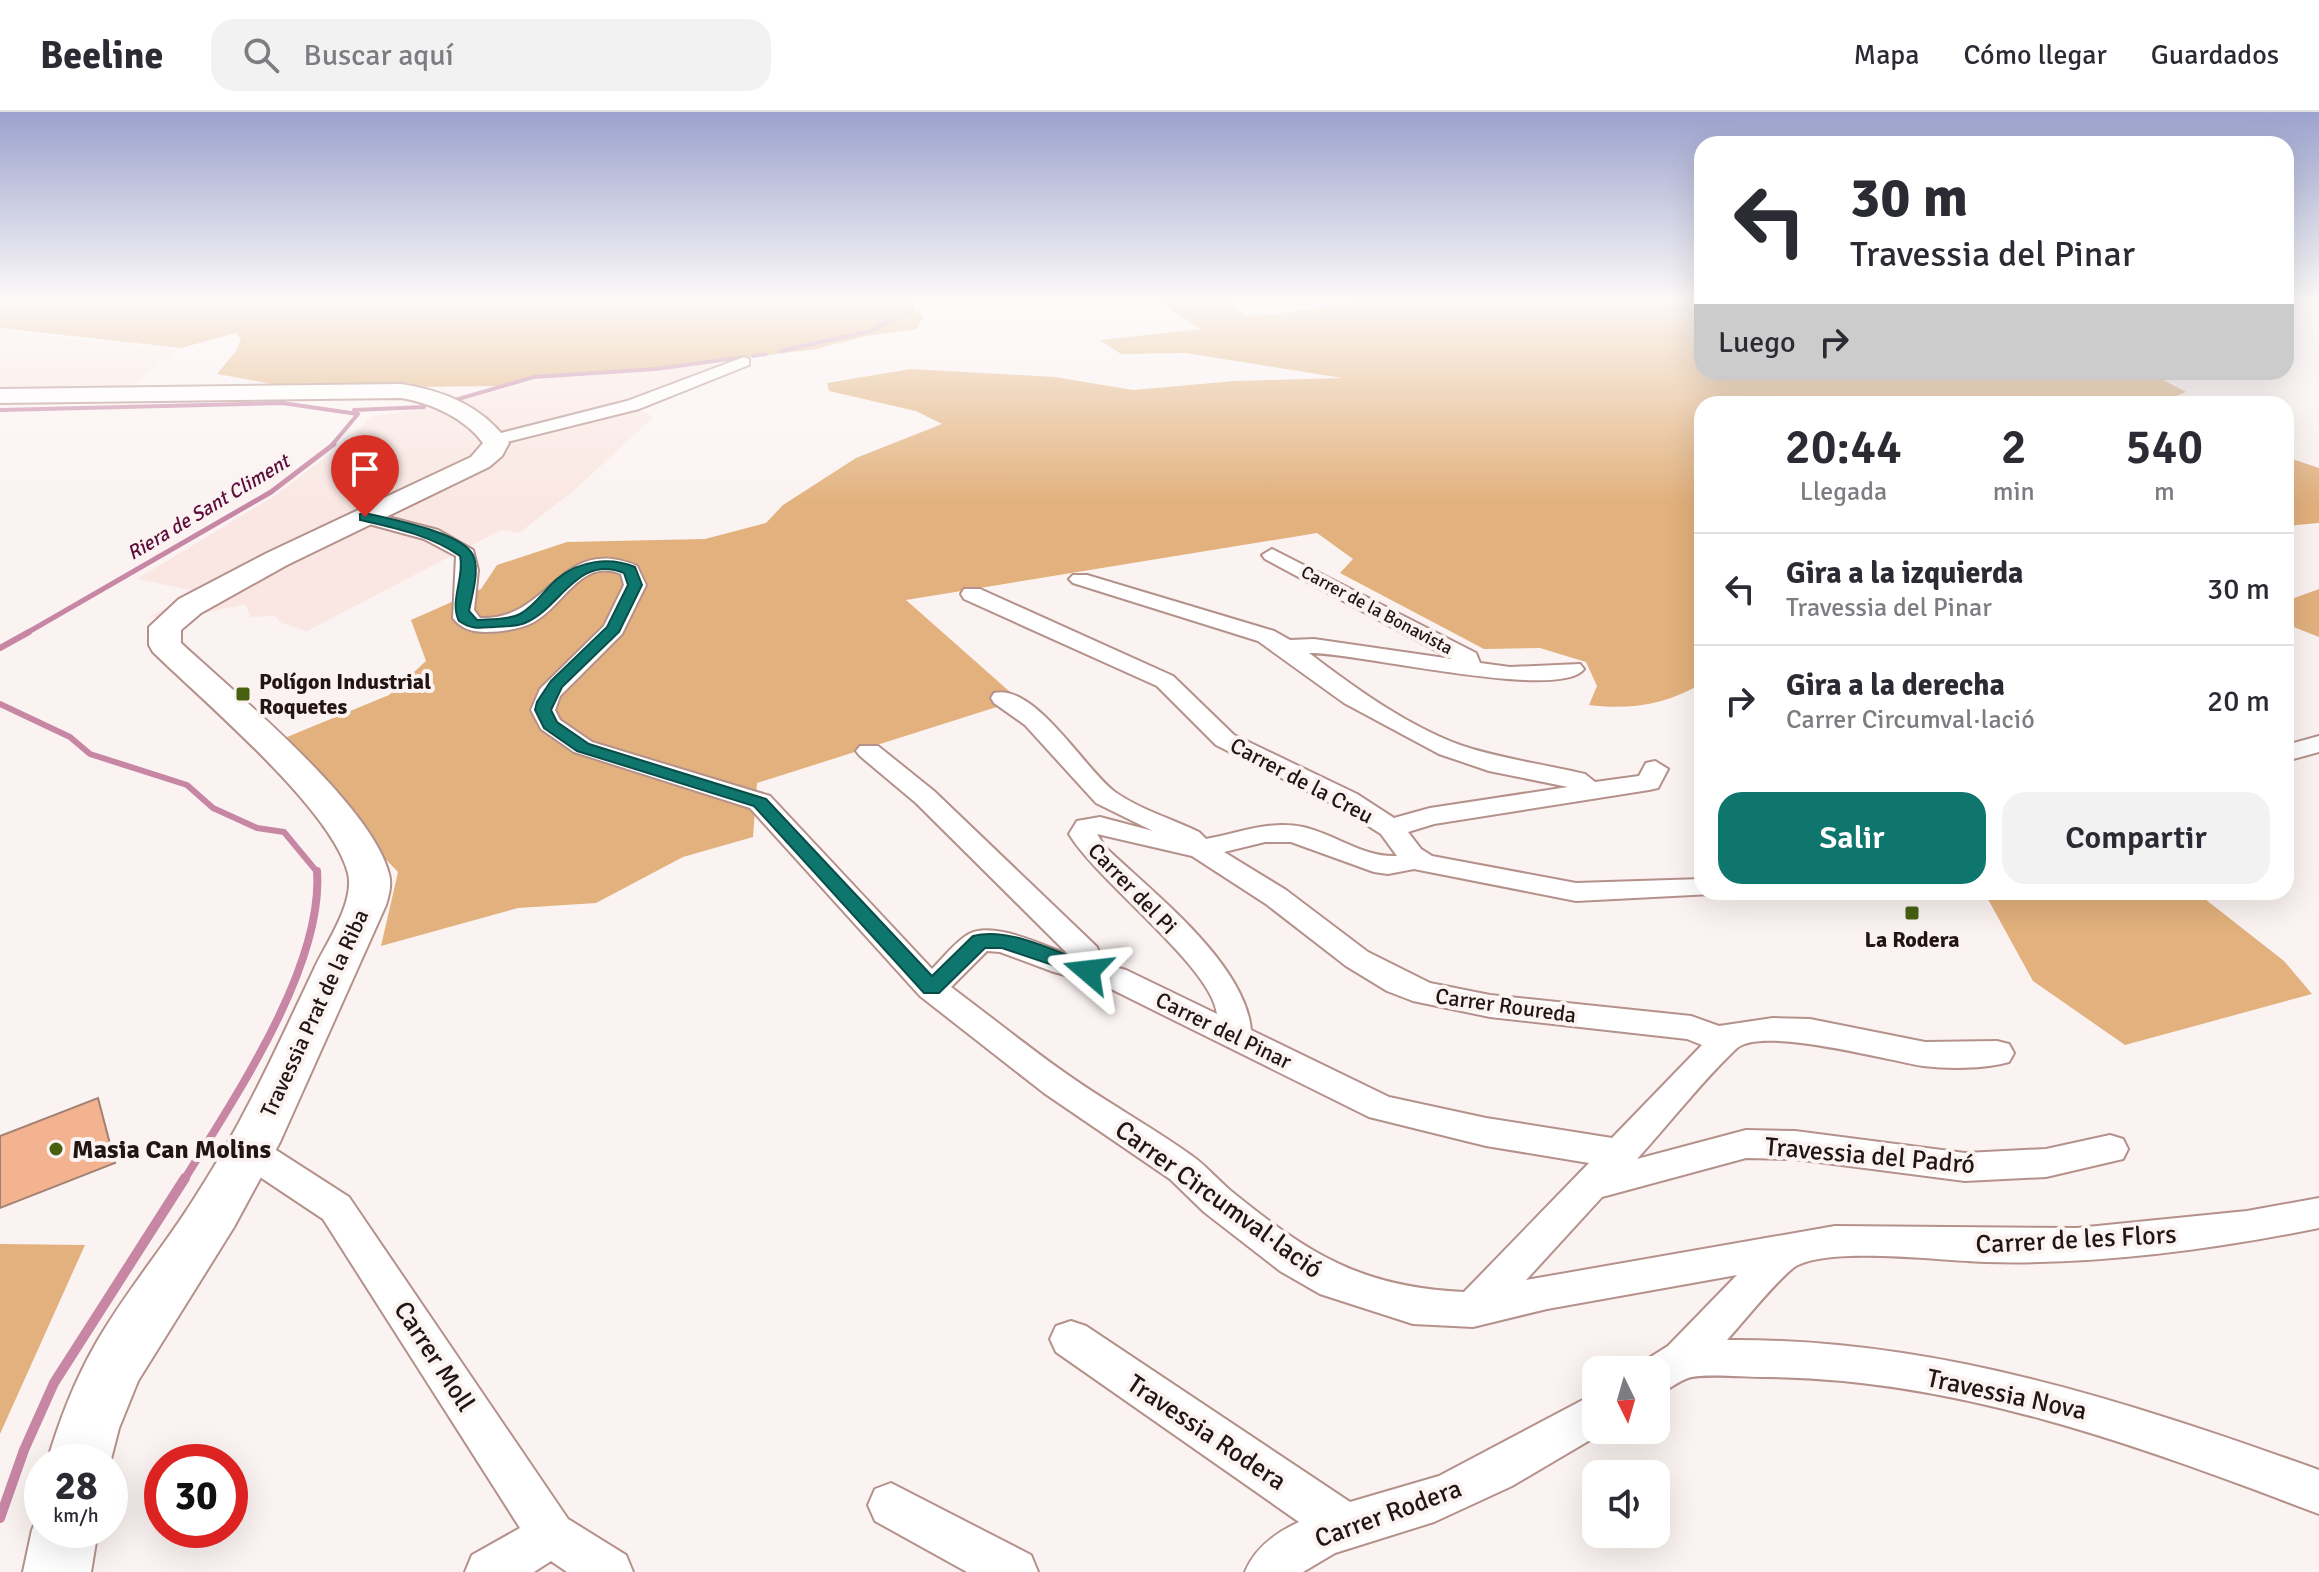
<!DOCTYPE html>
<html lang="es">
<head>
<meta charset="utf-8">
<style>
  body { margin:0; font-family:Signika,sans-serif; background:#f2f2f3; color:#2b2b33; height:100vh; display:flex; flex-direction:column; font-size:30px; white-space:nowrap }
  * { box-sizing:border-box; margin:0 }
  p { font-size:26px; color:#7c7c81 }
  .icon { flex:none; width:44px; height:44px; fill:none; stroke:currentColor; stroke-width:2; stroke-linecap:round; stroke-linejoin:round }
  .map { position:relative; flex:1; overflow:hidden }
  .details { position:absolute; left:1694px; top:284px; width:600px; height:504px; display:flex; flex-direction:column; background:#fff; border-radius:24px; box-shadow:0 8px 32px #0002 }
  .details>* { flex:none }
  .hud { position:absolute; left:1694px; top:24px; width:600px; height:244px; border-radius:24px; box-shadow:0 8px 32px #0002; background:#fff; color:#2b2b33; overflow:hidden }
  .needle { width:52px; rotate:175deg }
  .controls { position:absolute; left:1582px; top:1244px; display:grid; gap:16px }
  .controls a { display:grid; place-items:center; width:88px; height:88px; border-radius:16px; background:#fff; box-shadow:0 8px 32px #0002; font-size:40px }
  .speed { position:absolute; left:24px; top:1332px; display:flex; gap:16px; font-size:40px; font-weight:700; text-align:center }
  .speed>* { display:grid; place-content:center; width:104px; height:104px; border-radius:50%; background:#fff; box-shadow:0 8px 32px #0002; line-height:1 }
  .speed small { font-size:20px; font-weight:400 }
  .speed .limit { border:12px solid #d22; background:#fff; color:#111 }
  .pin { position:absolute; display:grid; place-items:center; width:68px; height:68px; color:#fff; margin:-82px -34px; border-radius:50% 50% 50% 0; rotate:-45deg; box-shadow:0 0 8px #0007 }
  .pin .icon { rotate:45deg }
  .me { position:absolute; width:88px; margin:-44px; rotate:287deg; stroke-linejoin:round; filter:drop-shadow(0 0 6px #0008) }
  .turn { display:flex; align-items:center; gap:28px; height:168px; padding:0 24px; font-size:36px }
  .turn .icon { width:104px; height:104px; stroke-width:2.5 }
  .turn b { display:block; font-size:56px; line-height:68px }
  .then { display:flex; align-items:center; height:76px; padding:0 24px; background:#0003; gap:16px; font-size:30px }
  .eta { display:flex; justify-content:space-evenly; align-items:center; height:136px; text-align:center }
  .eta b { font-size:48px; font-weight:600; line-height:56px }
  .button { display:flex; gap:16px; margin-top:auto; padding:16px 24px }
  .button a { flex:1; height:92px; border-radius:24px; background:#0f766e; color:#fff; font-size:32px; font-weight:600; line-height:92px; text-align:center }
  .button a+a { background:#f2f2f3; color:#2b2b33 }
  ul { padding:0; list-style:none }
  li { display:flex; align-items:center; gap:24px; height:112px; padding:0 24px; border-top:2px solid #e1e1e2 }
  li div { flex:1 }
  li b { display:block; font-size:30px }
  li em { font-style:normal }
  header { display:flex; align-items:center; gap:48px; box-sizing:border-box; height:112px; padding:0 40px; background:#fff; border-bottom:2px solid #e1e1e2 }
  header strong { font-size:38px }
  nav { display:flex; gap:44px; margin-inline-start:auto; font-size:28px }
  .search { width:560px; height:72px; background:#f2f2f3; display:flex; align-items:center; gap:20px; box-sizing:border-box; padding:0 28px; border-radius:24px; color:#7c7c81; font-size:30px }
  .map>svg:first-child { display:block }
  .built { fill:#fae7e3 }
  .forest { fill:#e2b17d }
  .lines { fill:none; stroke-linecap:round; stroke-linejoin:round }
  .stream-far4 { stroke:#c786a4; stroke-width:4 }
  .stream-far3 { stroke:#c786a4; stroke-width:5 }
  .stream-far2 { stroke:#c786a4; stroke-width:6 }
  .stream-far1 { stroke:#c786a4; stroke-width:8 }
  .stream { stroke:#c786a4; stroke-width:10 }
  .building { fill:#f3b290; stroke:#a18272; stroke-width:2 }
  .street-casing { stroke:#b5918b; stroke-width:4 }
  .secondary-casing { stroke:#b5918b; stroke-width:4 }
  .street { fill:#fff; fill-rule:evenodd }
  .secondary { fill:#fff; fill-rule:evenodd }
  .route { fill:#0f766e; stroke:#0a4d48; stroke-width:2 }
  .poi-dot { fill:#476111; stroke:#fbf3f2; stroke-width:3 }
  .labels { text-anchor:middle; stroke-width:8; stroke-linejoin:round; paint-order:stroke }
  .far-street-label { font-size:18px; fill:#221513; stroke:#fbf3f2 }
  .far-water-label { font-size:20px; font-style:italic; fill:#5b0c3b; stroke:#fbf3f2 }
  .poi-label { font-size:22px; font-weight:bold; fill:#221513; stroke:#fbf3f2; text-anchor:start }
  .street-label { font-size:22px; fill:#221513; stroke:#fbf3f2 }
  .near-poi-label { font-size:26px; font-weight:bold; fill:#221513; stroke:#fbf3f2; text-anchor:start }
  .near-street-label { font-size:26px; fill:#221513; stroke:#fbf3f2 }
</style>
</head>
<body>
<header>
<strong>Beeline</strong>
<div class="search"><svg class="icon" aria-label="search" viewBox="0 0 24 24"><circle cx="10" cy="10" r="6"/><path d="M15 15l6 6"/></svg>Buscar aquí</div>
<nav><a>Mapa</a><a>Cómo llegar</a><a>Guardados</a></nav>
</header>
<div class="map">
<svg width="2319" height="1460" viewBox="0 0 2319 1460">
  <rect width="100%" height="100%" fill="#fbf3f2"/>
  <g class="built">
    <polygon points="0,218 97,230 179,237 127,278 0,293"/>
    <polygon points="727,251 631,293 654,305 572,380 519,421 501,418 307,519 281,511 275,504 250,505 246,492 192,504 149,505 196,479 137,467 276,383 353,324 372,304 432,296 550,265"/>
  </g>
  <g class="forest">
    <polygon points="0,187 900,187 924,204 917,217 866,224 816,237 639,259 539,265 505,274 294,276 217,262 236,239 241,227 236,221 181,236 0,216"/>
    <path d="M1140 187H1225L1246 204 1286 201 1372 187H1702V260H2148L2186 280 2158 292H1702V571C1667 593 1629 598 1589 593L1597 574 1586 550 1540 536 1484 537 1340 461 1353 447 1317 421 906 488 1019 588 757 671 753 725 683 745 596 791 518 796 381 834 398 760 364 725 287 625 389 583 426 549 411 508 481 477 497 453 567 430 705 427 766 411 783 393 856 346 942 312 916 299 829 279 827 271 911 257 1055 265 1133 278 1235 269 1342 266 1186 241 1121 242 1100 228 1201 217 1159 190Z"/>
    <polygon points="2286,345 2319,356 2319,411 2286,414"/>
    <polygon points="2319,477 2319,525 2286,512 2286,489"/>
    <polygon points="1984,780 2196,780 2284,849 2312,882 2125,933 2033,869"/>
    <polygon points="0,1132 85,1133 0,1322"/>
  </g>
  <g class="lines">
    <g class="stream-far4">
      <polyline points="781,239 870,219 913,198 908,187"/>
      <polyline points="753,244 766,242"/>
      <polyline points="455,288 534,265 656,257 744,245"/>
      <polyline points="0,298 282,291 358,302 331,334"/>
      <polyline points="354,298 424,295"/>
    </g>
    <polyline class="stream-far3" points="25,522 271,380 334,332"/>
    <g class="stream-far2">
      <polyline points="0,536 29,520"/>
      <polyline points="0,592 70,625 90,642 187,673 213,696 257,716 284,720 318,761"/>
    </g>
    <path class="stream-far1" d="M184 1068C233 988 324 855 317 759"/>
    <polyline class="stream" points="0,1406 24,1338 54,1271 185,1066"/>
  </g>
  <polygon class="building" points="98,986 115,1051 0,1096 0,1024"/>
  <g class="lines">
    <g class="street-casing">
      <g id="street">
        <polygon points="744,245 749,247 749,253 639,297 495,333 486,328 489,324 627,289"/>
        <path d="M365 399 438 418 473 438 478 458 474 498 480 506C551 509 559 421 637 454L646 473 622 522 560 584 555 598 560 608 592 630 770 684 932 857C943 846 956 829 969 822 994 809 1045 834 1069 843L916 691 860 644 856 639 860 634H878L934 679 1097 835 1103 852 1126 858 1217 902C1212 855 1098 770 1069 722L1077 709 1100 705 1153 719 1096 691 1025 613 994 591 991 586 994 581C1035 571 1085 658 1115 680 1139 697 1172 707 1199 720L1206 727C1239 721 1269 708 1303 715 1335 722 1364 746 1397 744L1381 722 1337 694 1216 633 1157 574 964 487 961 482 964 477H980L1173 564 1234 623 1357 682 1394 706 1430 696 1568 675 1489 659 1439 642 1344 591 1258 529 1073 471 1069 467 1073 463H1087L1274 519 1290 528 1314 527 1452 547 1265 447 1262 443 1272 437 1476 541 1480 551 1510 555 1580 552 1584 557C1560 590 1354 540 1309 541 1355 576 1406 613 1460 633 1501 647 1543 652 1585 662L1595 670 1639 664 1646 651 1655 649 1668 657 1658 676 1649 678 1434 712 1408 720 1421 737 1432 744 1576 771 1702 767V780H1714L1712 782 1576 789 1414 757 1388 762 1374 760 1291 730H1265L1224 740 1286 778 1368 840 1430 871 1490 883 1691 904 1719 914 1773 906 1810 907 1925 930 1997 929 2009 932 2014 941 2009 950C1984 957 1949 957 1923 954 1889 949 1761 913 1736 937 1701 970 1670 1011 1637 1047L1746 1018 1795 1019 1965 1041 2046 1037 2110 1023 2123 1027 2128 1037 2123 1047 2046 1065 1965 1069 1795 1047 1746 1046 1602 1085 1526 1168 1835 1114 2077 1116 2247 1099 2319 1086V1116C2211 1138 2096 1153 1986 1150 1941 1149 1837 1135 1798 1153 1784 1159 1741 1213 1727 1228 1934 1226 2127 1289 2319 1358V1402C2140 1334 1955 1265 1761 1265 1743 1265 1704 1261 1688 1266 1677 1270 1667 1279 1656 1283V1258H1638L1641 1251 1668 1234 1737 1163 1547 1197 1473 1215 1413 1212 1320 1182 1280 1159 1204 1100 1170 1067 1044 981 920 884 750 696 574 640 541 617 531 598 540 577 604 514 624 473 621 462C582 445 564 493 534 510 521 517 501 520 486 520 473 520 461 517 453 506L456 444 424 427 358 409 355 405 358 401ZM1097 722 1192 744 1266 792 1346 854 1387 879 1413 889 1490 905 1687 927 1702 933 1612 1026 1486 1006 1389 985 1251 918C1245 851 1152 780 1105 735ZM987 839 1000 840 1054 860 1105 874 1369 1005 1486 1034 1589 1051 1464 1180C1361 1175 1310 1143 1231 1079 1218 1068 1208 1056 1195 1046 1154 1016 1109 992 1068 963 1028 935 990 904 951 875Z"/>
        <polygon points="2319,624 2319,640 2286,649 2286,633"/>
        <polygon points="249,1025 262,1029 349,1085 568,1407 626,1443 633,1460 567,1460 551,1449 534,1460 465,1460 472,1443 520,1416 323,1107 236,1049 231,1039 236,1029"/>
        <path d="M1071 1209 1086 1214 1350 1390 1439 1364 1596 1281V1318H1607L1512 1374 1434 1410 1335 1441 1303 1460H1245C1255 1436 1275 1421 1299 1410L1056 1240 1050 1227 1056 1214Z"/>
        <polygon points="891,1371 1031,1443 1038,1460 967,1460 875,1409 868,1393 875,1377"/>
      </g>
    </g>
    <g class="secondary-casing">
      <g id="secondary">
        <path d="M401 272C441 278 480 293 505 326L509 331 502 344 489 355 287 453 201 501 181 518V531C236 582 372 693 389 762 392 772 389 783 386 793L280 1030 234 1115 138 1269 119 1316 110 1351 47 1350C59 1309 74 1270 95 1233 125 1180 165 1134 197 1082 243 1011 278 933 314 857 326 831 355 791 348 761 331 696 204 590 153 540L149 533V515L179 487 267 441 471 345 483 331C465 306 431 291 401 286L0 291V277Z"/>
        <polygon points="42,1395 42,1418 98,1418 91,1460 23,1460 32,1418"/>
      </g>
    </g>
    <use href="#street" class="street"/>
    <use href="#secondary" class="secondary"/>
  </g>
  <linearGradient id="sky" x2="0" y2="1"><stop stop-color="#9ba2cd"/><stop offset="0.48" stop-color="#fdfaf9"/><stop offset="1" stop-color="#fdfaf9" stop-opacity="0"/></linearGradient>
  <rect width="2319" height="391" fill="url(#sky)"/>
  <path class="route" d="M365 401C389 407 462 420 473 443 480 458 472 483 469 499L477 508C490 507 509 508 520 502 536 493 544 478 557 467 579 448 610 445 635 455L642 473 619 520 562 575 551 598 557 610 589 632 766 687 932 864 973 824C1010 814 1060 842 1095 854L1098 859 1095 863 1088 865 1002 836H985L939 881H924L754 694 577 639 544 616 535 598 537 590 551 569 607 515 628 473 624 461C577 442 561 496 525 511 516 515 504 514 494 515 480 516 472 518 459 509 449 489 465 465 460 444 430 423 395 416 360 408V402Z"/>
  <g class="poi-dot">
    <rect x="235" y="574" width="16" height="16" rx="4"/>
    <rect x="1904" y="793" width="16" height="16" rx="4"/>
    <circle cx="56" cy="1037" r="8"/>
  </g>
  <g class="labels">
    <g class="far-street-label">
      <text transform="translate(1377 498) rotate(28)" y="6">Carrer de la Bonavista</text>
    </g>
    <g class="far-water-label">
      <text transform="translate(208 395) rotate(-31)" y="7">Riera de Sant Climent</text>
    </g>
    <g class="poi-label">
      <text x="259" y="577">Polígon Industrial<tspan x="259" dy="25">Roquetes</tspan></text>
      <text x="1912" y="835" text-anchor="middle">La Rodera</text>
    </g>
    <g class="street-label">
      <text transform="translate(1302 668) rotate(28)" y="8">Carrer de la Creu</text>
      <text transform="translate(1133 776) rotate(46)" y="8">Carrer del Pi</text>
      <text transform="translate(1506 893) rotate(8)" y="8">Carrer Roureda</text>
      <text transform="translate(314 901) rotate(-65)" y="8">Travessia Prat de la Riba</text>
      <text transform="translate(1224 918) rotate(26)" y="8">Carrer del Pinar</text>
    </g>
    <g class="near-poi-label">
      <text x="72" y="1046">Masia Can Molins</text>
    </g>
    <g class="near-street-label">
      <text transform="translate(1870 1043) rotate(5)" y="9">Travessia del Padró</text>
      <text transform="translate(1219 1087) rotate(36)" y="9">Carrer Circumval·lació</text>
      <text transform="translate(2076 1127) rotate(-3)" y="9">Carrer de les Flors</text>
      <text transform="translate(435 1244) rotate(57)" y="9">Carrer Moll</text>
      <text transform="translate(2007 1282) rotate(12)" y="9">Travessia Nova</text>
      <text transform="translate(1207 1320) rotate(34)" y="9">Travessia Rodera</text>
      <text transform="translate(1388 1401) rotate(-20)" y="9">Carrer Rodera</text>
    </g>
  </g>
</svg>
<div class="controls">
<a><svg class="needle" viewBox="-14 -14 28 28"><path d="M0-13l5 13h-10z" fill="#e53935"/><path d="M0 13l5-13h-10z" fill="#7c7c81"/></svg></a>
<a><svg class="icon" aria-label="sound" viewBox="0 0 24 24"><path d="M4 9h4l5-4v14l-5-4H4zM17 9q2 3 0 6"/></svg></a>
</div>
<div class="speed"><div>28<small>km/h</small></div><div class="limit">30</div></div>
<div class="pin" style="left:365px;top:405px;background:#d93025"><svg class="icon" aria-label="arrive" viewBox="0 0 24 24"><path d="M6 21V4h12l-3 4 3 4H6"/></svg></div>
<svg class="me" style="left:1088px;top:859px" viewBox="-20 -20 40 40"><path d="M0-17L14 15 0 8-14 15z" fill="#0f766e" stroke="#fff" stroke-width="4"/></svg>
<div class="hud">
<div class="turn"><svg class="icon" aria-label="left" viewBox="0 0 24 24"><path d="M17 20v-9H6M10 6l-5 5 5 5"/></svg><div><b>30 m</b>Travessia del Pinar</div></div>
<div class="then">Luego<svg class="icon" aria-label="right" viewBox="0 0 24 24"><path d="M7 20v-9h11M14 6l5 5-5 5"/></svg></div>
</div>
<section class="details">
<div class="eta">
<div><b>20:44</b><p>Llegada</p></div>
<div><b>2</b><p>min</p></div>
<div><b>540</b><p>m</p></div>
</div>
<ul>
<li><svg class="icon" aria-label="left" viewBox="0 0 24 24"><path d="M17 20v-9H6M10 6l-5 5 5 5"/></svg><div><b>Gira a la izquierda</b><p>Travessia del Pinar</p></div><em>30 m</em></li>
<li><svg class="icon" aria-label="right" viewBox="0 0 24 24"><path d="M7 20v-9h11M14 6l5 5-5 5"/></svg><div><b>Gira a la derecha</b><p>Carrer Circumval·lació</p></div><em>20 m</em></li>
</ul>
<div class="button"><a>Salir</a><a>Compartir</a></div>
</section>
</div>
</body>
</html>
